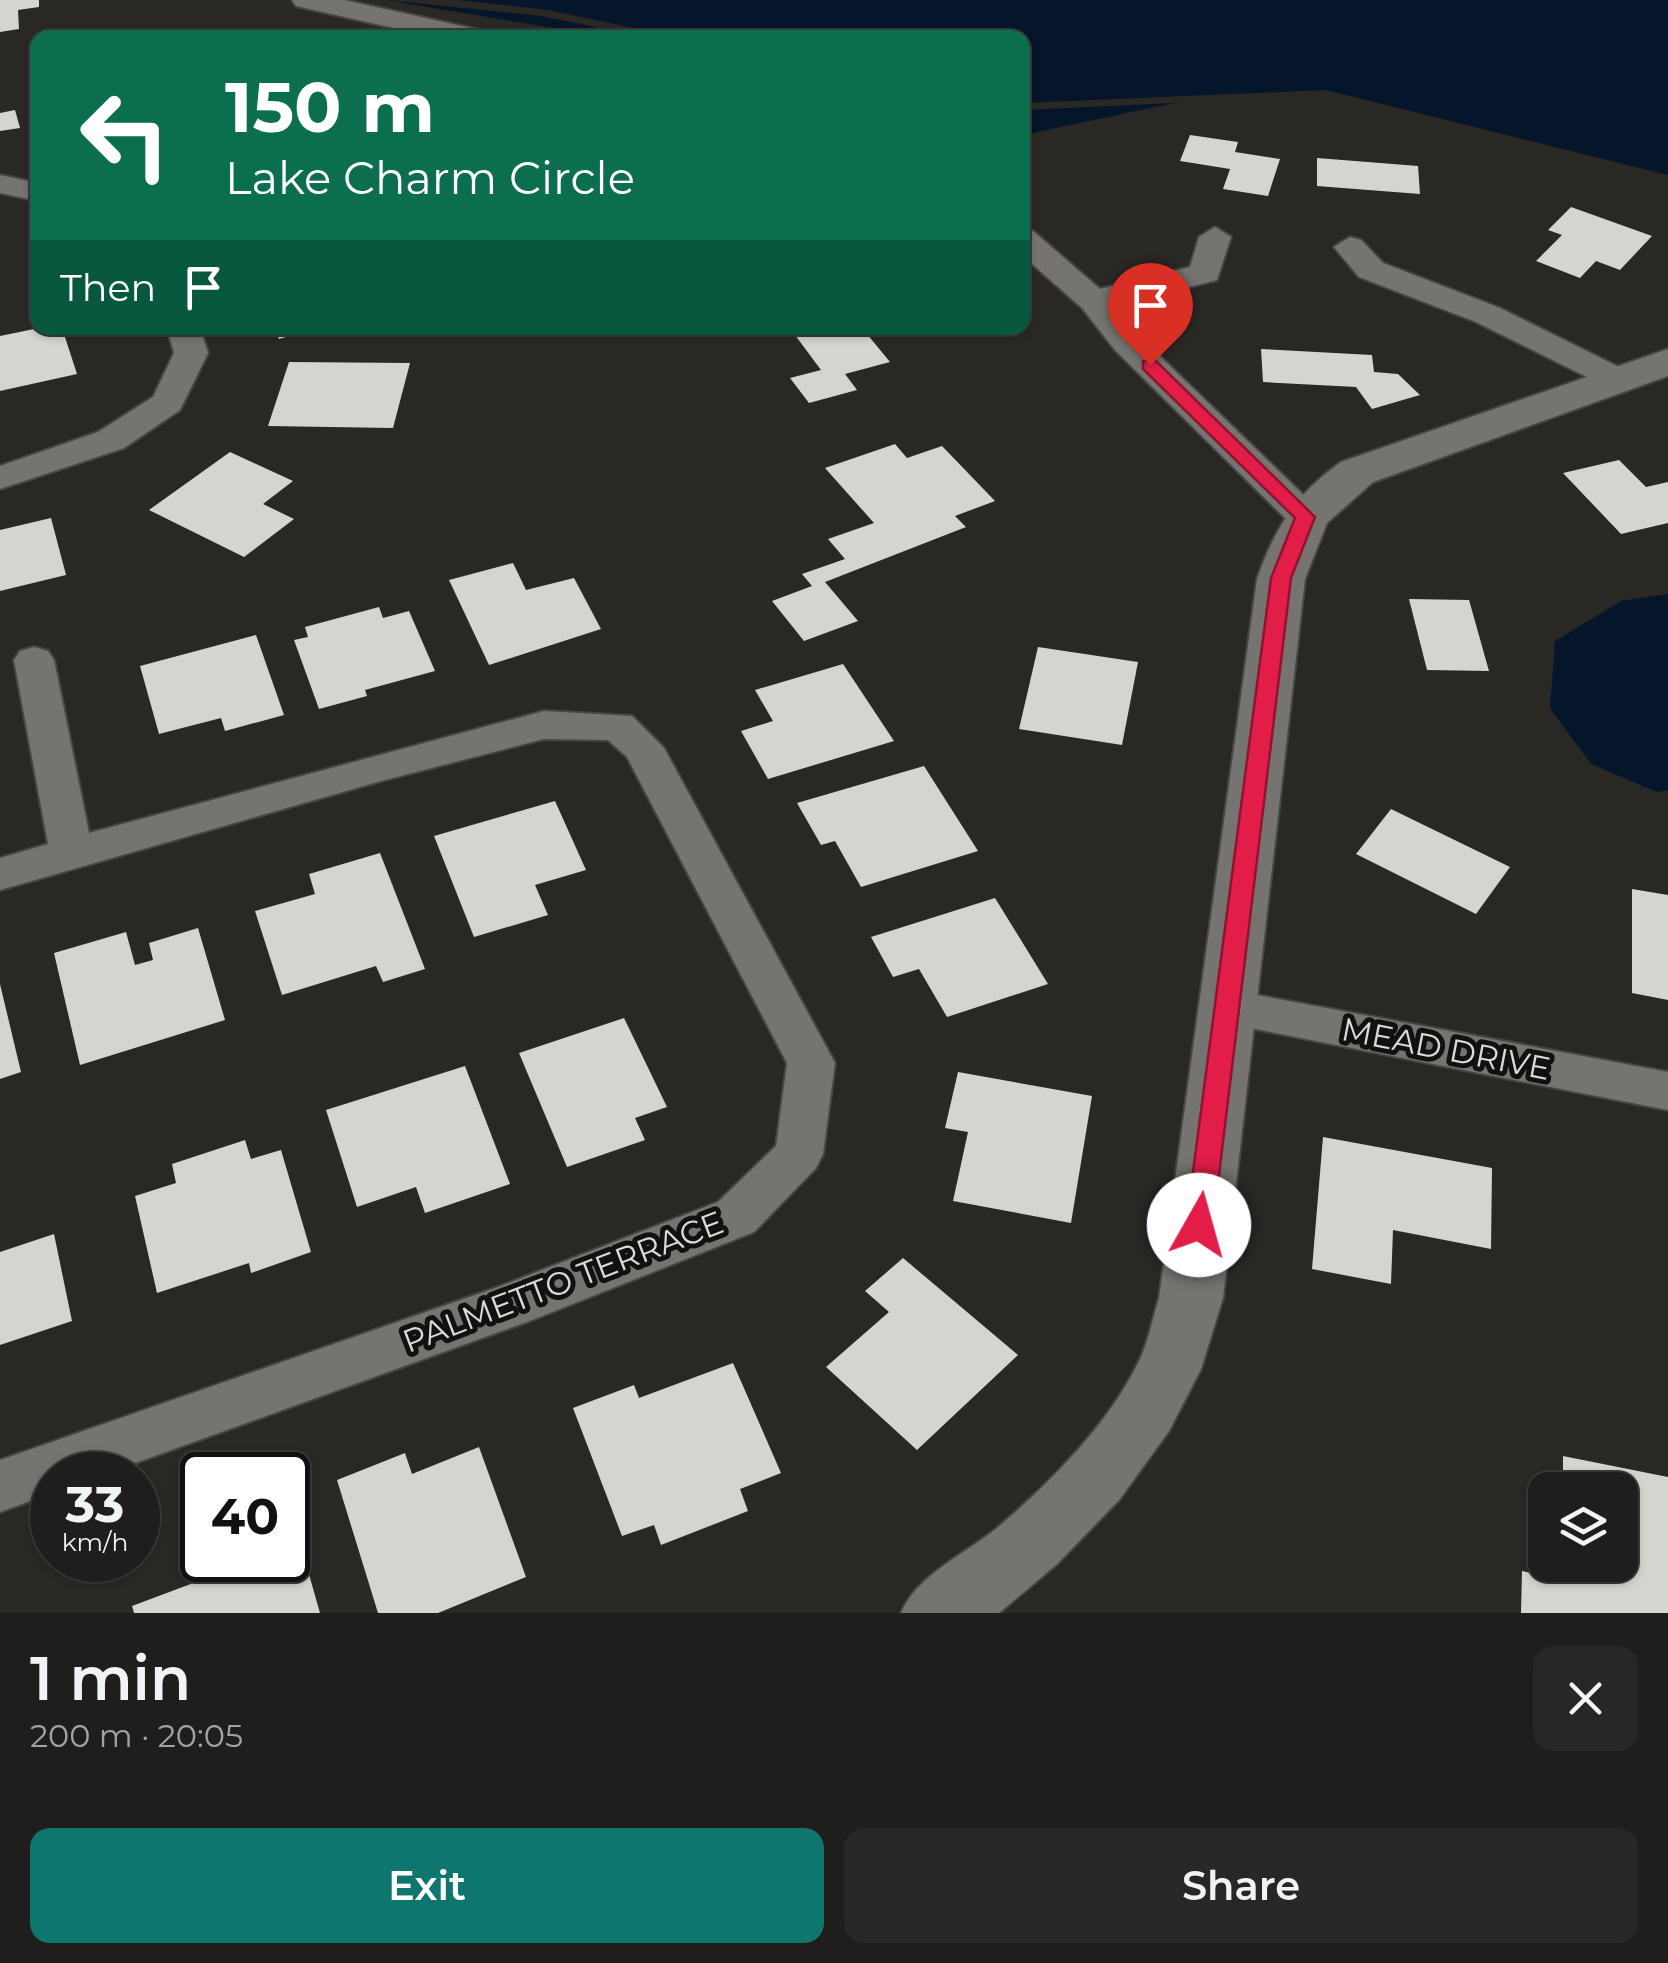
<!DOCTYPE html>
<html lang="en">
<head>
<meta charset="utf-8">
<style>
  body { margin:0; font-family:Montserrat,sans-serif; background:#282725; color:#f1f3f6; height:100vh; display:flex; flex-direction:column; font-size:38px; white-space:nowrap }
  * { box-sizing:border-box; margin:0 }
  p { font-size:32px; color:#a2a2a3 }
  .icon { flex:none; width:55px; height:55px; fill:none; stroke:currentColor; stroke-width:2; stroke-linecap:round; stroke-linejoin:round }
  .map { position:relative; height:1613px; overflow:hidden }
  .side { display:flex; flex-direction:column; background:#201e1c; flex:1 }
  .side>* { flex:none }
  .top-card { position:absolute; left:30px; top:30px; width:1000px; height:305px; border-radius:20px; box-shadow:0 2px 8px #0004,0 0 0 2px #3d3c3b; background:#0b6e4f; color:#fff; overflow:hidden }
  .tools { position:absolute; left:1528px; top:1472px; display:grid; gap:20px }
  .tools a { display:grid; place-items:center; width:110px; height:110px; border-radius:20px; background:#201e1c; box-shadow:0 2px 8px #0004,0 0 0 2px #3d3c3b; font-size:50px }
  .speed { position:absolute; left:30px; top:1452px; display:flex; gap:20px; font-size:50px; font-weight:700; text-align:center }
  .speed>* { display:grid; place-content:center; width:130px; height:130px; border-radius:50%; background:#201e1c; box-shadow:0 2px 8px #0004,0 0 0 2px #3d3c3b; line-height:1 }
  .speed small { font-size:25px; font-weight:400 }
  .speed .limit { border:5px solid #111; border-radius:15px; background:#fff; color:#111 }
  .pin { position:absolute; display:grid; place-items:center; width:85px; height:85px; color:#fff; margin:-102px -42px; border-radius:50% 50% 50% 0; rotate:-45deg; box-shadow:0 0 10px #0007 }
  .pin .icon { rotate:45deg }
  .me { position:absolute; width:110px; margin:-55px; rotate:7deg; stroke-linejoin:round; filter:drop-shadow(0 0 8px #0008) }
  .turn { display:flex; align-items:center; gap:35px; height:210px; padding:0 30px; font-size:45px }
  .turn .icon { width:130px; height:130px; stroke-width:2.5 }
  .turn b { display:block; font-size:70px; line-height:85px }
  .then { display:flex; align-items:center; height:95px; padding:0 30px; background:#0003; gap:20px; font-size:38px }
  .round { display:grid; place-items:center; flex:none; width:105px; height:105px; border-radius:20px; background:#282725 }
  .headline { display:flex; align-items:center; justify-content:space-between; height:170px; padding:0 30px }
  h1 { font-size:60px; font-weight:600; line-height:75px }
  .button { display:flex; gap:20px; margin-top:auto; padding:20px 30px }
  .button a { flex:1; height:115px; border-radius:20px; background:#0f766e; color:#fff; font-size:40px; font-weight:600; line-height:115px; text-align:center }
  .button a+a { background:#282725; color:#f1f3f6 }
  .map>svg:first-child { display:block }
  .water { fill:#05152a }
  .building { fill:#d6d4cf }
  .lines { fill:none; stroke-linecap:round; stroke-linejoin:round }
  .minor-casing { stroke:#474542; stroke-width:4 }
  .tertiary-casing { stroke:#474542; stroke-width:4 }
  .minor { fill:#767470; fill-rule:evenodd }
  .tertiary { fill:#767470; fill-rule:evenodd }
  .route { fill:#e11d48; stroke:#92132f; stroke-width:2.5 }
  .labels { text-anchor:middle; stroke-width:10; stroke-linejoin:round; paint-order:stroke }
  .street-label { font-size:32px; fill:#dbdad7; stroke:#121110 }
</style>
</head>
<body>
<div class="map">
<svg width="1668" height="1613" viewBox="0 0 1668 1613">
  <rect width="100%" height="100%" fill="#2a2825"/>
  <g class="water">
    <polygon points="386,0 541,16 642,37 607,37"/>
    <polygon points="459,0 1668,0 1668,175 1326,90 1023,103 1022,38 677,37 548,10"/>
    <polygon points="1174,103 1023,135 1023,110"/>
    <polygon points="1668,594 1668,790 1657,792 1591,764 1550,708 1555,641 1621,601"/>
  </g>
  <g class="building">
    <polygon points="0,0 39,0 39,7 18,10 19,29 0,32"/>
    <polygon points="15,110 20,128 0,131 0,113"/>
    <polygon points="1190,135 1238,142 1235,152 1280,159 1268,196 1223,189 1230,169 1180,161"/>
    <polygon points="1317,158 1418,166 1420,194 1317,186"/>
    <polygon points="1571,207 1652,236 1620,270 1596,261 1580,278 1536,261 1562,235 1548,230"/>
    <polygon points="39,328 62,328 77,374 0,391 0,336"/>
    <polygon points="274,328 314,328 314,329 279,339"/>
    <polygon points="807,328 862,328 890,362 845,374 857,390 809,403 790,378 821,370 792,331"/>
    <polygon points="1261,349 1372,355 1374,372 1398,374 1420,395 1372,409 1356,387 1263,382"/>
    <polygon points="289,362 410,363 393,428 268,426"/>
    <polygon points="895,444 907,458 942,446 995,501 955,516 966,527 825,582 858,621 804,641 772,601 812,586 802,574 845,559 828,539 874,523 825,468"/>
    <polygon points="230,452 293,481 263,504 294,519 244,557 149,510"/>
    <polygon points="1619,460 1646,487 1668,482 1668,523 1621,534 1563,473"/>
    <polygon points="51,518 66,575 0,591 0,530"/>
    <polygon points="513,563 526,590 574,578 601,629 489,665 449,580"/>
    <polygon points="1409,599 1469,600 1489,671 1427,670"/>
    <polygon points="379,607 383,618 409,611 435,671 365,690 367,696 319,709 294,640 308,637 305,627"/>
    <polygon points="256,635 284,715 225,731 221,718 159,734 140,666"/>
    <polygon points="1038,647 1138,662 1122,745 1019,729"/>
    <polygon points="843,664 894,741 768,779 741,731 773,721 755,690"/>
    <polygon points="924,766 978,851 861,887 835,841 821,845 797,803"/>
    <polygon points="555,801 586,870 535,885 548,915 474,937 434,836"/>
    <polygon points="1391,809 1510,867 1476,914 1356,854"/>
    <polygon points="380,853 425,969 383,982 376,966 282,995 255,911 315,894 309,874"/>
    <polygon points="1632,889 1668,895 1668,1000 1632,993"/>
    <polygon points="995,898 1048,984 947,1017 919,969 893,977 871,937"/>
    <polygon points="198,928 225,1020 80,1065 54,953 126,932 135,965 153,960 149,943"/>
    <polygon points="0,984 21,1072 0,1079"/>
    <polygon points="624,1018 667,1107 635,1118 645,1140 567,1167 519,1053"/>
    <polygon points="465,1066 510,1184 425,1213 416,1187 357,1207 326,1110"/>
    <polygon points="958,1072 1092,1096 1071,1223 953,1201 968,1132 945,1128"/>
    <polygon points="1323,1137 1492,1168 1491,1249 1393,1230 1391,1284 1312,1269"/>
    <polygon points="245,1140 251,1159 281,1150 311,1252 251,1273 249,1263 157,1293 135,1196 176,1183 172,1164"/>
    <polygon points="54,1234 72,1321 0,1345 0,1252"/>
    <polygon points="903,1258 1018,1355 917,1450 826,1367 889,1312 865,1291"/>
    <polygon points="733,1363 781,1473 740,1489 748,1511 661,1545 654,1525 622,1536 573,1408 634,1385 639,1398"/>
    <polygon points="479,1447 526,1577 438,1613 378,1613 337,1480 405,1453 412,1474"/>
    <polygon points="1563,1456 1668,1477 1668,1613 1521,1613 1522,1571 1564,1579 1564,1565 1620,1565 1620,1490 1563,1490"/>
    <polygon points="291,1511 320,1613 134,1613 132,1606 204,1579 196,1547 202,1545 202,1560 288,1560 288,1513"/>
  </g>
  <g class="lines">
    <g class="minor-casing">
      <g id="minor">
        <polygon points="292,0 344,0 489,32 493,38 438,38 296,6"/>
        <polygon points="0,175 38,183 38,201 0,193"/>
        <polygon points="1215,227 1231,237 1217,280 1115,306 1139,336 1318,509 1324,517 1318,525 1292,525 1115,350 1082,308 1022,255 1022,229 1033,231 1100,289 1190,267 1199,237"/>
        <polygon points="1350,237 1361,240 1383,263 1500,308 1629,372 1634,379 1629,386 1605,386 1476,322 1359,277 1334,247"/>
        <polygon points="167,328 200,328 208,353 180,410 124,448 0,489 0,466 98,432 153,397 174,353"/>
        <polygon points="34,647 48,651 54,660 89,833 544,711 632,716 664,748 835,1063 823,1154 816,1168 754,1232 527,1322 102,1475 52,1475 52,1493 0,1512 0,1460 498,1287 718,1202 776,1146 787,1063 627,757 608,740 544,739 381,781 0,890 0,858 48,844 14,660 20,651"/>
        <polygon points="1225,989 1668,1072 1668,1110 1209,1020 1202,1007 1209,994"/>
      </g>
    </g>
    <g class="tertiary-casing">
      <path id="tertiary" d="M1668 349V376L1373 482 1327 523 1305 579 1223 1298 1201 1369 1169 1431 1119 1500 1057 1564 999 1613H901C917 1575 964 1555 997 1528 1051 1482 1111 1422 1141 1357 1149 1339 1153 1317 1159 1298L1257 579C1274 529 1297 493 1341 462Z"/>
    </g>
    <use href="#minor" class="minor"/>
    <use href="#tertiary" class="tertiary"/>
  </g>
  <polygon class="route" points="1143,361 1156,361 1315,517 1291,578 1213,1225 1209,1233 1190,1233 1186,1225 1271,578 1295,518 1143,369"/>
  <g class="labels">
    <g class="street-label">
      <text transform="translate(1446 1049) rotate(11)" y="11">MEAD DRIVE</text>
      <text transform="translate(563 1282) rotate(-21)" y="11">PALMETTO TERRACE</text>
    </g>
  </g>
</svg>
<div class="tools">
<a><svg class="icon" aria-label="layers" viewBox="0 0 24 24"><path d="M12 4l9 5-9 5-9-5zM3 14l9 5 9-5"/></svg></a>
</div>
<div class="speed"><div>33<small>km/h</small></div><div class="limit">40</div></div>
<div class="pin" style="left:1150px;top:365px;background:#d93025"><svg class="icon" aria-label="arrive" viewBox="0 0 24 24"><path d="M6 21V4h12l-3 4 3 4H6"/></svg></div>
<svg class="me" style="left:1199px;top:1225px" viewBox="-20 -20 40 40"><circle r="19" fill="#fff"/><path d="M0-13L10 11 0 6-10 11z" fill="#e11d48"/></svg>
<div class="top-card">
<div class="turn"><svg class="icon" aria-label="left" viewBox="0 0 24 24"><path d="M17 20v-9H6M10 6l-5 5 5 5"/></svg><div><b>150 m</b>Lake Charm Circle</div></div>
<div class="then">Then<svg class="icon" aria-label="arrive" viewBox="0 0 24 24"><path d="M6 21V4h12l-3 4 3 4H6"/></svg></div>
</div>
</div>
<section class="side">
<div class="headline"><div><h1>1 min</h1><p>200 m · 20:05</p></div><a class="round"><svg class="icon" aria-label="close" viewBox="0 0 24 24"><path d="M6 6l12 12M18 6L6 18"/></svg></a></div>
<div class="button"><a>Exit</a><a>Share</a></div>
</section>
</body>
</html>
